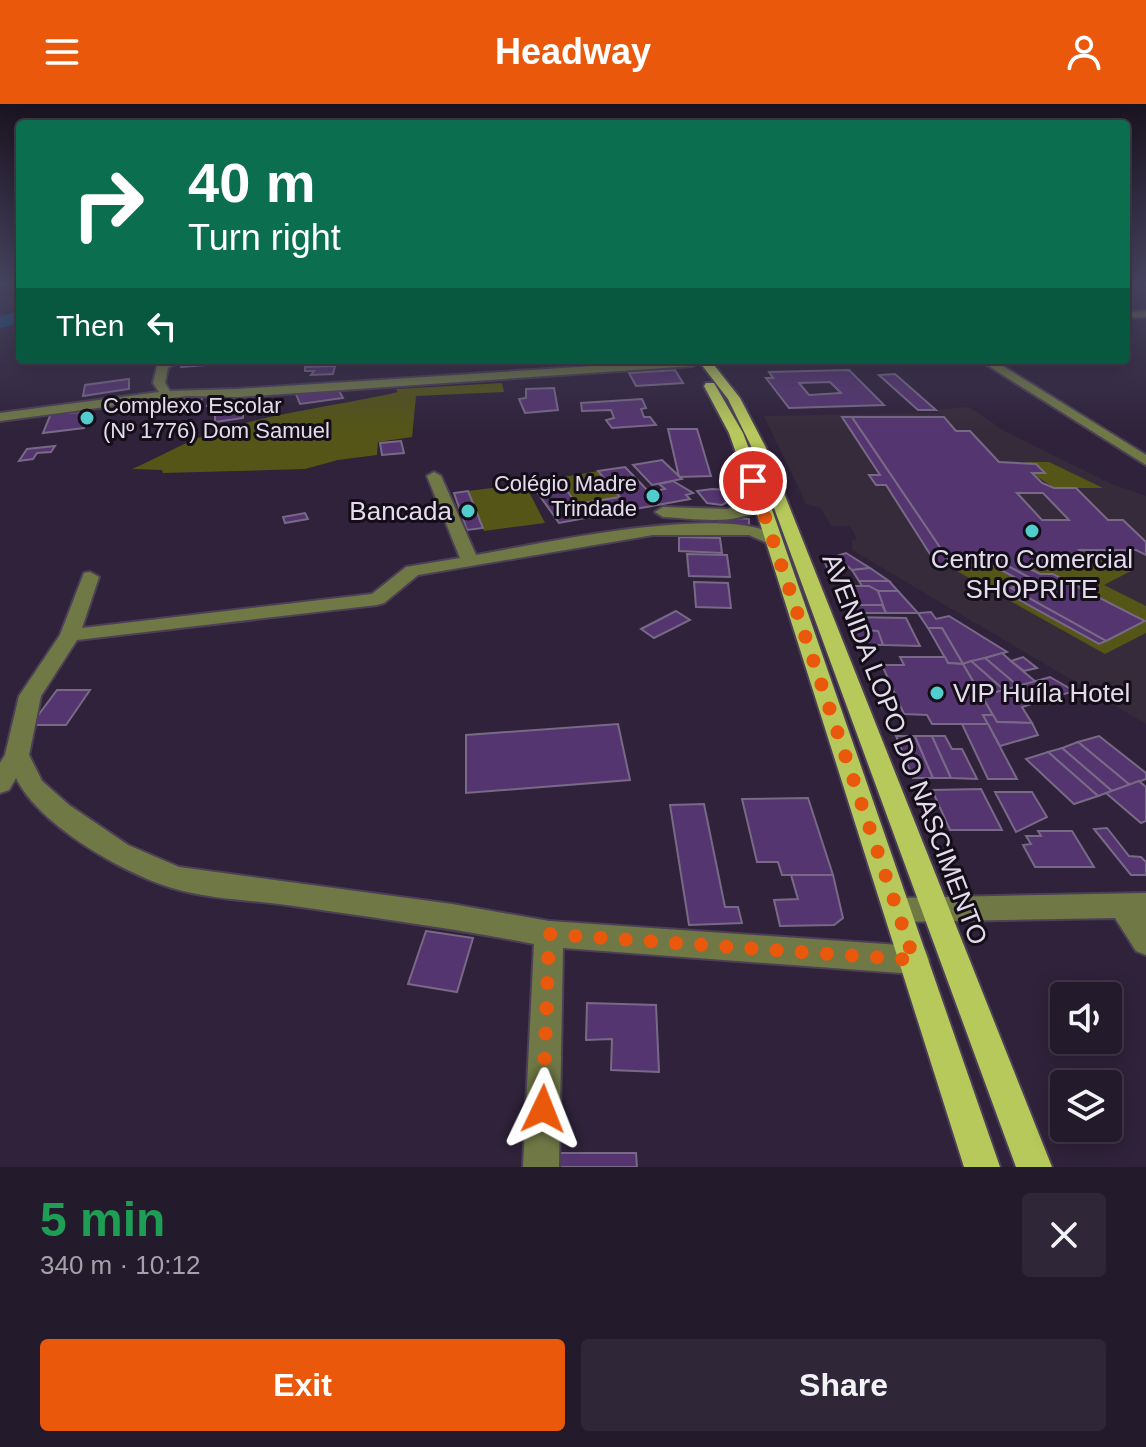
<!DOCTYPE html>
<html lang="en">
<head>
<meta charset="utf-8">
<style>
  body { margin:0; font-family:Arial,sans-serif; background:#2f2738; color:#f1f3f6; height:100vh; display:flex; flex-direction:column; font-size:30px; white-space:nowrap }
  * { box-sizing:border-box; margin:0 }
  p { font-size:26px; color:#a3a1a9 }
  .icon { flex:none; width:44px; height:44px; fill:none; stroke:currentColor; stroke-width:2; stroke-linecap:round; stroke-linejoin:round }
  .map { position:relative; height:1063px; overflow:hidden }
  .details { display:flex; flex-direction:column; background:#231a2c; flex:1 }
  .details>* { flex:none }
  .hud { position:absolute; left:16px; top:16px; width:1114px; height:244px; border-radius:8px; box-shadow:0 4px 20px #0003,0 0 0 2px #403848; background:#0b6e4f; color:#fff; overflow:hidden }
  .controls { position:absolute; left:1050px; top:878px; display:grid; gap:16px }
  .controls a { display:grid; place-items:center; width:72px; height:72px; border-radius:8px; background:#231a2c; box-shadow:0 4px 20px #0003,0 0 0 2px #403848; font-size:40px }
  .pin { position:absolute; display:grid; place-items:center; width:68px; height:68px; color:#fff; margin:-34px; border:4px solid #fff; border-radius:50%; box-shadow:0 2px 8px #0007 }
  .me { position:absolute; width:88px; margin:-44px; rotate:2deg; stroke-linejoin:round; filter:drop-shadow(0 0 6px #0008) }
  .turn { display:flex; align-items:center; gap:28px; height:168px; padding:0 40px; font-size:36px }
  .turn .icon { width:104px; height:104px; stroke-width:2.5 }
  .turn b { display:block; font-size:56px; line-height:68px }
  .then { display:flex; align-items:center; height:76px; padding:0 40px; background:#0003; gap:16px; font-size:30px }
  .round { display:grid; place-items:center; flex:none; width:84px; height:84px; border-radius:8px; background:#2f2738 }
  .overview { display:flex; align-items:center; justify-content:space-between; height:136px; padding:0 40px }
  h1 { font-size:48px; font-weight:700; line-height:60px; color:#1e9e55 }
  .primary-button { display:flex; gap:16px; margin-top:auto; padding:16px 40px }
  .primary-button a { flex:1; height:92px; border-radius:8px; background:#ea580c; color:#fff; font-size:32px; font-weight:700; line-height:92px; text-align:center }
  .primary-button a+a { background:#2f2738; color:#f1f3f6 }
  header { display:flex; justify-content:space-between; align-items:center; height:104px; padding:0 40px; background:#ea580c; color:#fff; font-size:36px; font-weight:700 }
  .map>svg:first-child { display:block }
  .commercial { fill:#362b3a }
  .green { fill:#545516 }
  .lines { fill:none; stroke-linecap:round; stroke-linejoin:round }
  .river { fill:#075582; fill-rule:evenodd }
  .building { fill:#553570; stroke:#786a86; stroke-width:2; fill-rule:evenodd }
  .minor-casing { stroke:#4c4056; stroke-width:4 }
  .major-casing { stroke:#4c4056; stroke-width:4 }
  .minor { fill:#707946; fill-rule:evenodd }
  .major { fill:#b8c95b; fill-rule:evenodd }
  .route { stroke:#ea580c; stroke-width:14; stroke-dasharray:0 25.2 }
  .poi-dot { fill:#52cdcd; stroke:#140e19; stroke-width:3 }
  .labels { text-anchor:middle; stroke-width:6; stroke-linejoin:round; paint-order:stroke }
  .far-poi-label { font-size:22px; fill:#e4dcec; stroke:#140e19; text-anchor:start }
  .poi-label { font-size:26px; fill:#e4dcec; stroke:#140e19; text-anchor:end }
  .street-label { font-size:26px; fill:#e4dcec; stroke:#140e19 }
</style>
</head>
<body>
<header><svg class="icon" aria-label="menu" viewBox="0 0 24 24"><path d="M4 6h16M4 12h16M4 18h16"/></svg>Headway<svg class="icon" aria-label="person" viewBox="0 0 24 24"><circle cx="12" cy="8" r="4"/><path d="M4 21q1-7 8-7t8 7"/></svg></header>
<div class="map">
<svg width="1146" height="1063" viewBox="0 0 1146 1063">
  <rect width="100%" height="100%" fill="#2f223a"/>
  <polygon class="commercial" points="969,303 1006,328 1112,380 1146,392 1146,620 852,446 852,436 857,435 850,422 831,422 821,404 806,400 764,312 939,309 936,306"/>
  <g class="green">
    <path d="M502 279 504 288 416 292 412 333 378 338 377 351 338 356 305 365 163 369 162 366 132 365C160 353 184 338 214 328 270 309 343 301 398 288L396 285Z"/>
    <polygon points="1022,358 1049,358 1103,384 1054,384 1032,369 1044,368 1037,360"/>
    <polygon points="598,367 620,393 577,400 557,374"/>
    <polygon points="525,380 545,419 484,427 468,387"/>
    <polygon points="1079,446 1088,446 1131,467 1104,481 1146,502 1146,529 1105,550 946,461 992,461 1014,473 996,482 1099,540 1144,518 1053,470 1040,470 1022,461 1092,461"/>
  </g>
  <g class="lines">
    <polygon class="river" points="20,207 20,219 0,224 0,212"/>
  </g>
  <g class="building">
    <polygon points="185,256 211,256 206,261 181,263"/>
    <polygon points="219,256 254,256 248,261 214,260"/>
    <polygon points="335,262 333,270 311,271 314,267 305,267 305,263"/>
    <polygon points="675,266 683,279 636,282 629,269"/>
    <path d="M849 266 884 301 789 304 766 274H773L769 268ZM830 278 841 289 809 291 799 279Z"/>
    <polygon points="895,270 936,306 918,306 879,271"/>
    <polygon points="129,275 129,285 83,292 85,281"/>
    <polygon points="554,284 558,306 525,309 519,295 526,294 526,285"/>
    <polygon points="338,285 343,294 300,300 296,290"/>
    <polygon points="203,291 200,301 179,303 183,292"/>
    <polygon points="212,292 229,292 224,301 207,302"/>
    <polygon points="144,294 140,302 169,299 168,304 129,307 134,295"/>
    <polygon points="642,295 646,304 641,305 644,313 650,313 656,321 612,324 606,316 614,314 611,306 582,307 581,299"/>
    <polygon points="70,305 69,309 90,307 84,324 43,329 52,307"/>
    <polygon points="243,307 243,314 215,318 215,310"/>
    <polygon points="842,313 852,313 952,461 937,461 886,381 876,381 869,371 880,371"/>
    <path d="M852 313H944L956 327H970L999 358 1036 360 1045 369H1032L1042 379 1054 384H1076L1108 416H1123L1146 438V451L1136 446H1079L1093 461H1022L1040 470H1053L1145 517 1106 537 1011 484 1032 475 1006 461H952ZM1017 389H1043L1069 416H1042Z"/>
    <polygon points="668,325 697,325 711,372 679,373"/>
    <polygon points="401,337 404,349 382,351 380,339"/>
    <polygon points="55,342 51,348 37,349 33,355 19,357 27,345"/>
    <polygon points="662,356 682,375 652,381 633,361"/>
    <polygon points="625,363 649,388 665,385 659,380 673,377 693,389 686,391 690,395 559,419 530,378 557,374 577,400 620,393 598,367"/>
    <polygon points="712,385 729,386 731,396 722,401 707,399 697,387"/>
    <polygon points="468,387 483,424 467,426 454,389"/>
    <polygon points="305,409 308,415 285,419 283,413"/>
    <polygon points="720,413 749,415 749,422 719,420"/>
    <polygon points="679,433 720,434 722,449 679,447"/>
    <polygon points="846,449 870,464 852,466 844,459 827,464 824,456"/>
    <polygon points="687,450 727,451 730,473 689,472"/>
    <polygon points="992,461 1006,461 1032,475 1011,484 1106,537 1099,540 994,482 1014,473"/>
    <polygon points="870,464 889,477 859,477 852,466"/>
    <polygon points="859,477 889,477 898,487 878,487 862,482"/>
    <polygon points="694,478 728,479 731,504 696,503"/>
    <polygon points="840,482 869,482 878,487 886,501 849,501"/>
    <polygon points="878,487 898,487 918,509 886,509"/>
    <polygon points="855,501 882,501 886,509 858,509"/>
    <polygon points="676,507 690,516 654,534 641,525"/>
    <polygon points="931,508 936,515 949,512 1007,548 963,560 942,524 928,524 918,509"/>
    <polygon points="848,513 906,514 920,542 883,541 878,527 853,526"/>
    <polygon points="928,524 942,524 963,560 948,559"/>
    <polygon points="853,526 878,527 883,541 859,541"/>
    <polygon points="1002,549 1011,557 1036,578 1018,582 985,554"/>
    <polygon points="900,553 945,553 948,559 963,560 993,611 983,611 988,620 932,620 927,611 904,610 882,561 904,561"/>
    <polygon points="1023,553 1037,564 1024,567 1011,557"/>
    <polygon points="985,554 1018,582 1004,586 971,557"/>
    <polygon points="971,557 1004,586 982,592 963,560"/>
    <polygon points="1050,573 1074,587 1022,603 1032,619 997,618 982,592"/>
    <polygon points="57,586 90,586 66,621 31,621"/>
    <polygon points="983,611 993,611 997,618 1032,619 1038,631 1000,642"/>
    <polygon points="618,620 630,676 466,689 466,631"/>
    <polygon points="962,620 988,620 1017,675 988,675"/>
    <polygon points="896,632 915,632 933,674 913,674"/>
    <polygon points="915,632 932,632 951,674 933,674"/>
    <polygon points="932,632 945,632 952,645 962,645 977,675 951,674"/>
    <polygon points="1099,632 1146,669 1146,675 1130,681 1078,638"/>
    <polygon points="1078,638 1130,681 1112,687 1062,644"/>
    <polygon points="1062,644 1112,687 1098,692 1048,648"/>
    <polygon points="1048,648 1098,692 1074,700 1026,655"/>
    <polygon points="1139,677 1146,683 1146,717 1141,719 1106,689"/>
    <polygon points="981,685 1002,726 950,726 932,686"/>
    <polygon points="995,688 1032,688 1047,713 1016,728"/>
    <polygon points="808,694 833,771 782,771 778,758 757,758 742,695"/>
    <polygon points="704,700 725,803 738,803 742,819 689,821 670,701"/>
    <polygon points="1107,724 1129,752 1141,753 1146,758 1146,771 1131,771 1094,725"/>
    <polygon points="1038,727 1072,727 1094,763 1035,763 1023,741 1031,740 1026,732 1041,732"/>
    <polygon points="791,771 833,771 843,814 834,821 780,822 774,796 798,795"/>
    <polygon points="426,827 473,834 457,888 408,880"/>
    <polygon points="587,899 656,901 659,968 611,966 612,935 586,936"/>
    <polygon points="559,1049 636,1049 637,1063 558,1063"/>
  </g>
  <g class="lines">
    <g class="minor-casing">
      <g id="minor">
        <polygon points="1146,207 1146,213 1126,214 1126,208"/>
        <polygon points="166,256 181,256 168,264 165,279 170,287 238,285 686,256 699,259 693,262 238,293 187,292 0,317 0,309 159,288 153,279 157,262"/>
        <polygon points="979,256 993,256 1146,351 1146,361"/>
        <path d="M434 368 441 372 476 451C534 441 743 394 783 437L774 442 749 431H653L418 471 384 499 377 501 77 536 41 592 29 651 42 677 69 701 128 741 179 763 452 800 549 817 914 842 925 846 929 856 925 866 914 870 563 844 559 1063H523L534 840C452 824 369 813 287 801 250 796 208 795 172 784 123 769 39 721 16 674L9 686 0 689V659L5 651 19 592 60 531 84 469 90 468 99 473 82 524 372 490 406 463 460 454 427 372Z"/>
        <path d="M761 392 769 397C744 425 696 414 663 413L655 408 663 403 728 405Z"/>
        <polygon points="1146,789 1146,851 1136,847 1115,814 898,818 888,815 884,806 888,797 898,794"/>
      </g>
    </g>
    <g class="major-casing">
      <g id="major">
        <polygon points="698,256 710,256 740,294 766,344 1052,1063 1016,1063 752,344 728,295"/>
        <polygon points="706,279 714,279 743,329 769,397 1000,1063 964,1063 753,397 729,329 704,282"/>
      </g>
    </g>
    <use href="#minor" class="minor"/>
    <use href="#major" class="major"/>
  </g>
  <linearGradient id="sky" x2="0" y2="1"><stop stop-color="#1a1320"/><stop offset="0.55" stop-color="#474460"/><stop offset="1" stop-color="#474460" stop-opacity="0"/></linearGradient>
  <rect width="1146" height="328" fill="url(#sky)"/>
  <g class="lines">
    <polyline class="route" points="543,1005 549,830 914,856 753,377"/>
  </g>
  <g class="poi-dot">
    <circle cx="87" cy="314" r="8"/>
    <circle cx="653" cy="392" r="8"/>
    <circle cx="468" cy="407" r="8"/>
    <circle cx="1032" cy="427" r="8"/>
    <circle cx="937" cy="589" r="8"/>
  </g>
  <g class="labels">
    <g class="far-poi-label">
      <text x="103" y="309">Complexo Escolar<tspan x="103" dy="25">(Nº 1776) Dom Samuel</tspan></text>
      <text x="637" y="387" text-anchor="end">Colégio Madre<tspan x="637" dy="25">Trindade</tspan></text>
    </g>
    <g class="poi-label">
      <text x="452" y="416">Bancada</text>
      <text x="1032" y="464" text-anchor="middle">Centro Comercial<tspan x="1032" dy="30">SHOPRITE</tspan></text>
      <text x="953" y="598" text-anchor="start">VIP Huíla Hotel</text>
    </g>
    <g class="street-label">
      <text transform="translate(905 645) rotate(69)" y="9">AVENIDA LOPO DO NASCIMENTO</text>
    </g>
  </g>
</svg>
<div class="controls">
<a><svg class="icon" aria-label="sound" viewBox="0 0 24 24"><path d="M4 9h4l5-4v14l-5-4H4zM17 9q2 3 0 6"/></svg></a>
<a><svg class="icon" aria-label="layers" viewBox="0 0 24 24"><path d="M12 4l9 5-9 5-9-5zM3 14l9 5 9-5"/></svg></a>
</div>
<div class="pin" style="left:753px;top:377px;background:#d93025"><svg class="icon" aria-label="arrive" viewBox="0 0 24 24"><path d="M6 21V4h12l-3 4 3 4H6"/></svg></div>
<svg class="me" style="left:543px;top:1005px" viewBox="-20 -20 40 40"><path d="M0-17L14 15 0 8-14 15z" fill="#ea580c" stroke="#fff" stroke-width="4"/></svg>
<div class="hud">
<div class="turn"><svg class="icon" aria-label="right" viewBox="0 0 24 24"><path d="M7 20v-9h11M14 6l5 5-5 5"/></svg><div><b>40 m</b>Turn right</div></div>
<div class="then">Then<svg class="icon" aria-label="left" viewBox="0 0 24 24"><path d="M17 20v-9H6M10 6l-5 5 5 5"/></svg></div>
</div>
</div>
<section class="details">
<div class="overview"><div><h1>5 min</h1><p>340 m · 10:12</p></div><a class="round"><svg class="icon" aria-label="close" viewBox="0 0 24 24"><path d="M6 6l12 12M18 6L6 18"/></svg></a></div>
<div class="primary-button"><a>Exit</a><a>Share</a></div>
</section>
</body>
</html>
